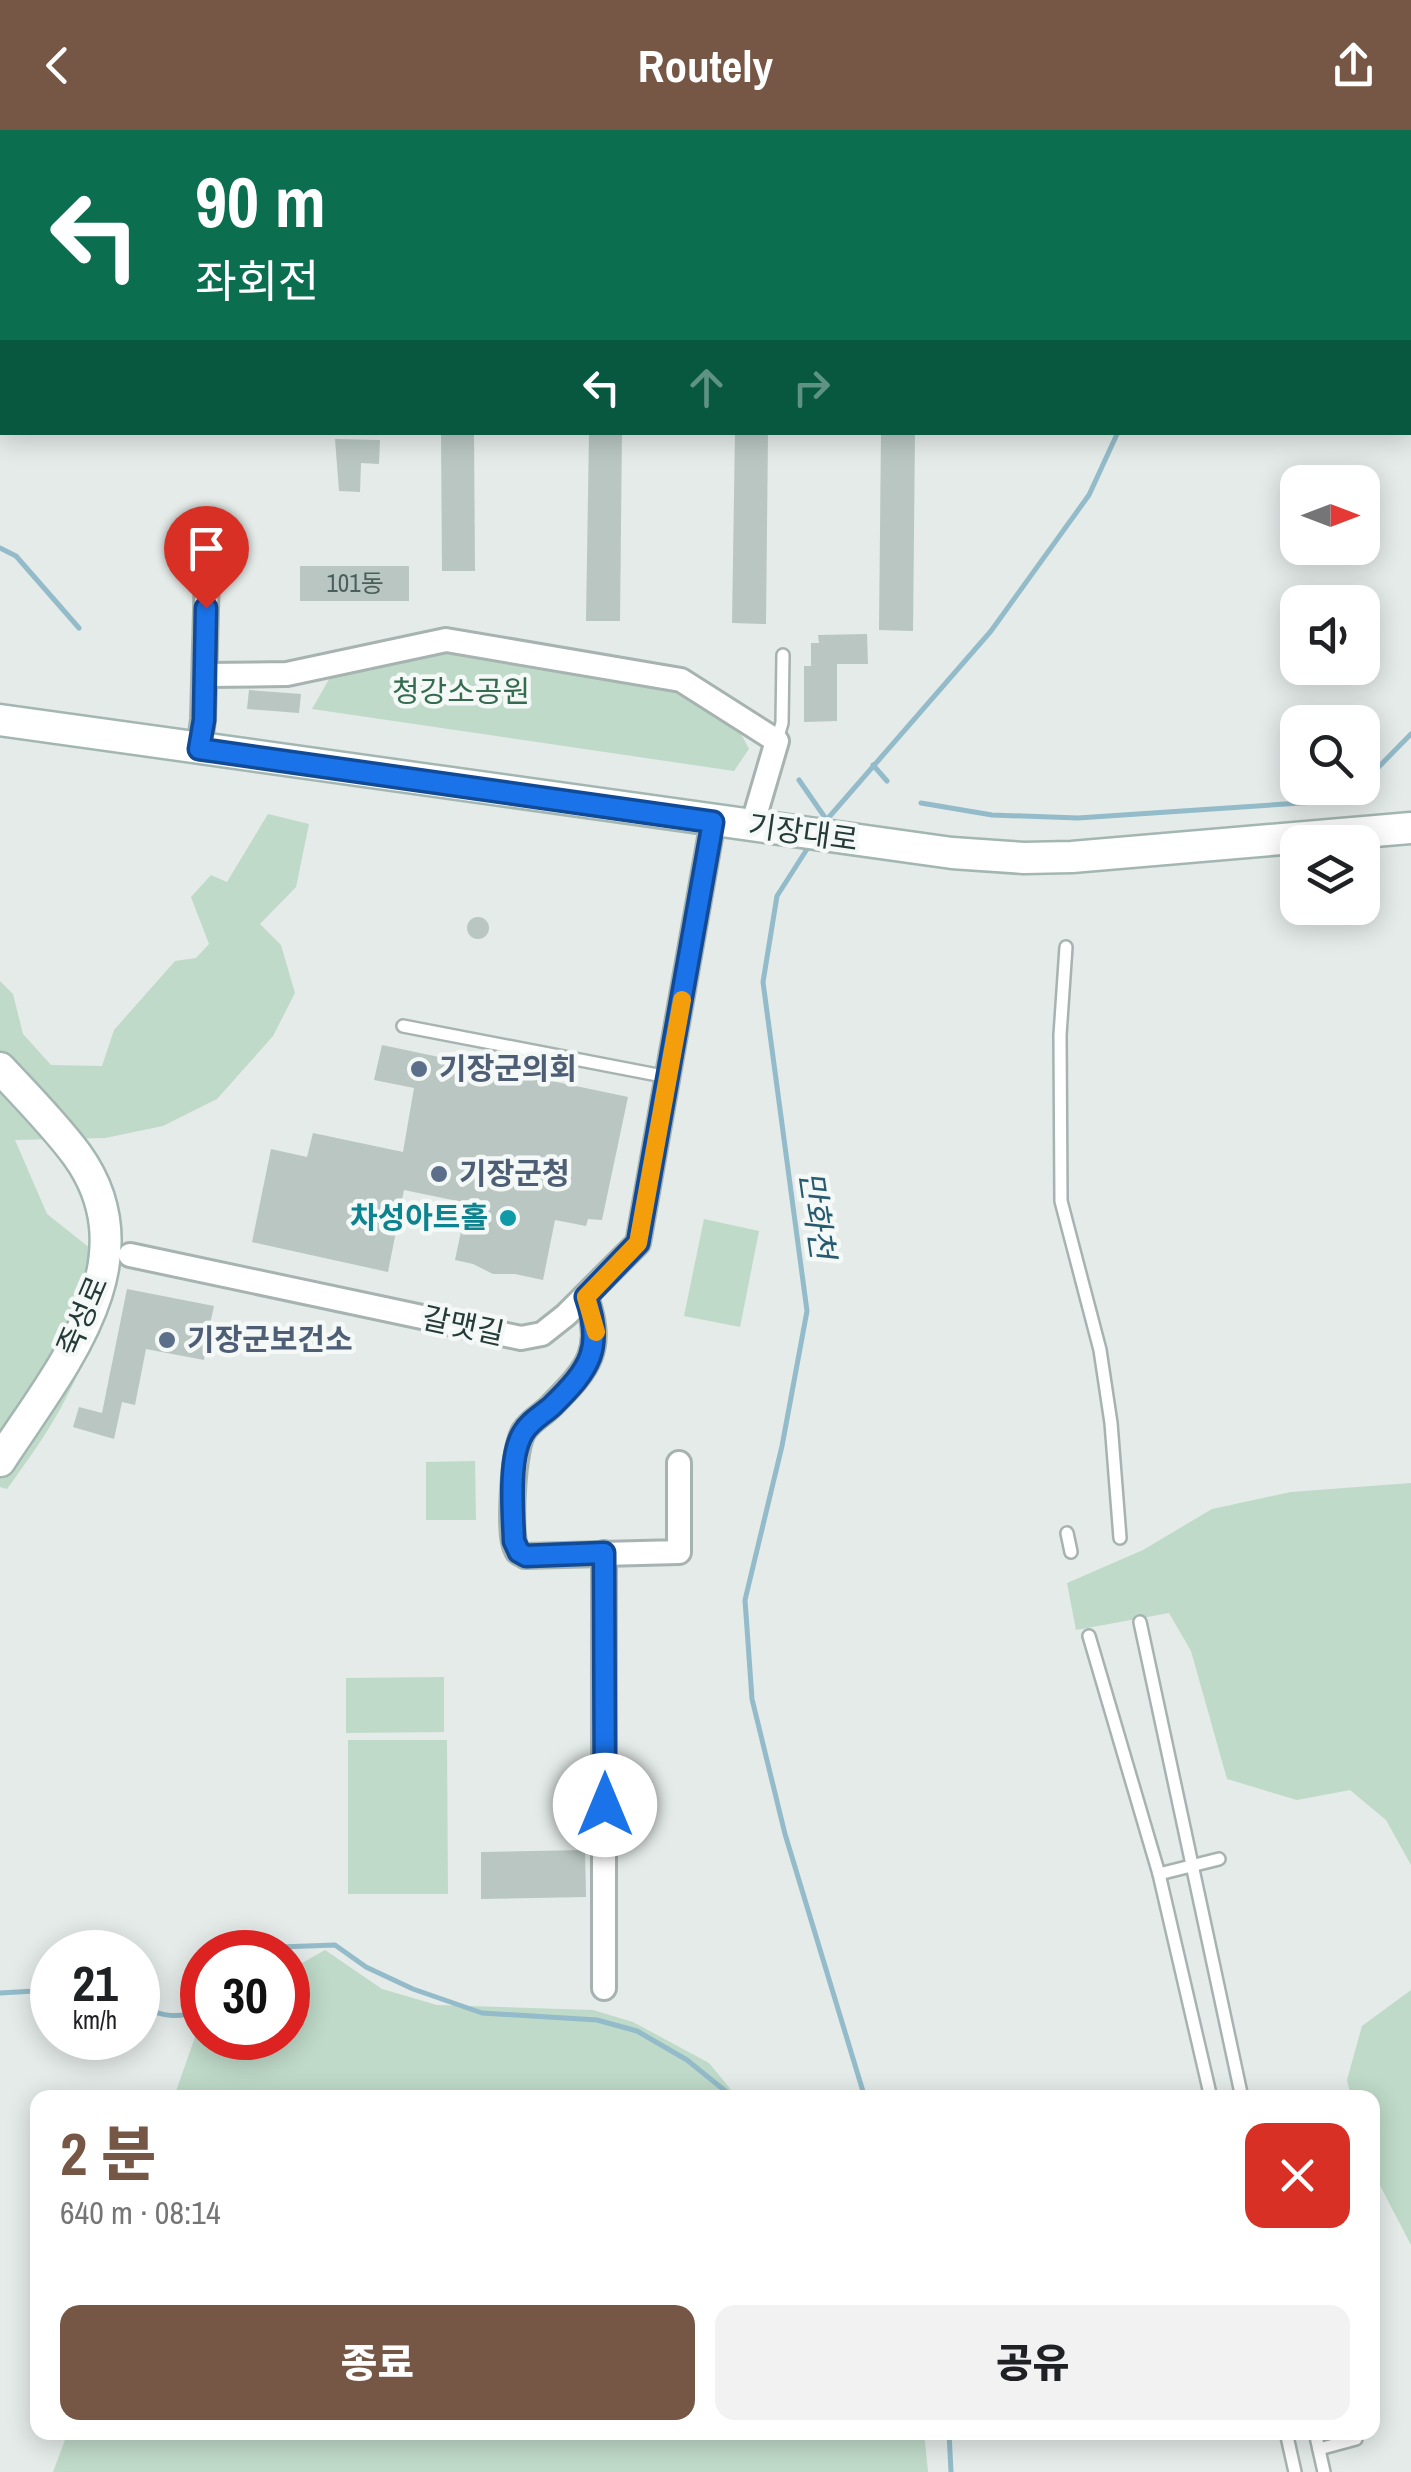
<!DOCTYPE html>
<html lang="ko">
<head>
<meta charset="utf-8">
<style>
  body { margin:0; font-family:"Archivo Narrow","Noto Sans KR",sans-serif; background:#f2f2f2; color:#202124; height:100vh; display:flex; flex-direction:column; font-size:38px; white-space:nowrap }
  * { box-sizing:border-box; margin:0 }
  p { font-size:32px; color:#757577 }
  .icon { flex:none; width:55px; height:55px; fill:none; stroke:currentColor; stroke-width:2; stroke-linecap:round; stroke-linejoin:round }
  .map { position:relative; flex:1; overflow:hidden }
  .drawer { position:absolute; left:30px; top:1960px; width:1350px; height:350px; display:flex; flex-direction:column; background:#fff; border-radius:20px; box-shadow:0 5px 25px #0003 }
  .drawer>* { flex:none }
  .hud { position:absolute; left:0px; top:0px; width:1412px; height:305px; box-shadow:0 5px 25px #0003; background:#0b6e4f; color:#fff; overflow:hidden }
  .needle { width:65px; rotate:90deg }
  .controls { position:absolute; left:1280px; top:335px; display:grid; gap:20px }
  .controls a { display:grid; place-items:center; width:100px; height:100px; border-radius:20px; background:#fff; box-shadow:0 5px 25px #0003; font-size:50px }
  .speed { position:absolute; left:30px; top:1800px; display:flex; gap:20px; font-size:50px; font-weight:700; text-align:center }
  .speed>* { display:grid; place-content:center; width:130px; height:130px; border-radius:50%; background:#fff; box-shadow:0 5px 25px #0003; line-height:1 }
  .speed small { font-size:25px; font-weight:400 }
  .speed .limit { border:15px solid #d22; background:#fff; color:#111 }
  .pin { position:absolute; display:grid; place-items:center; width:85px; height:85px; color:#fff; margin:-102px -42px; border-radius:50% 50% 50% 0; rotate:-45deg; box-shadow:0 0 10px #0007 }
  .pin .icon { rotate:45deg }
  .me { position:absolute; width:110px; margin:-55px; rotate:0deg; stroke-linejoin:round; filter:drop-shadow(0 0 8px #0008) }
  .turn { display:flex; align-items:center; gap:35px; height:210px; padding:0 30px; font-size:45px }
  .turn .icon { width:130px; height:130px; stroke-width:2.5 }
  .turn b { display:block; font-size:70px; line-height:85px }
  .lanes { display:flex; align-items:center; height:95px; padding:0 30px; background:#0003; justify-content:center; gap:50px; direction:ltr }
  .lanes .off { opacity:.35 }
  .round { display:grid; place-items:center; flex:none; width:105px; height:105px; border-radius:20px; background:#f2f2f2 }
  .head { display:flex; align-items:center; justify-content:space-between; height:170px; padding:0 30px }
  h1 { font-size:60px; font-weight:800; line-height:75px; color:#765645 }
  .primary-button { display:flex; gap:20px; margin-top:auto; padding:20px 30px }
  .primary-button a { flex:1; height:115px; border-radius:20px; background:#765645; color:#fff; font-size:40px; font-weight:800; line-height:115px; text-align:center }
  .primary-button a+a { background:#f2f2f2; color:#202124 }
  header { display:flex; justify-content:space-between; align-items:center; height:130px; padding:0 30px; background:#765645; color:#fff; font-size:45px; font-weight:800 }
  .map>svg:first-child { display:block }
  .built { fill:#d2dbd8 }
  .green { fill:#bfdac9 }
  .lines { fill:none; stroke-linecap:round; stroke-linejoin:round }
  .stream { stroke:#93bbc9; stroke-width:5 }
  .building { fill:#b9c6c2 }
  .lane-casing { stroke:#a7b3b0; stroke-width:16 }
  .street-casing { stroke:#a7b3b0; stroke-width:28 }
  .secondary-casing { stroke:#a3b6b1; stroke-width:35 }
  .lane { stroke:#fff; stroke-width:11 }
  .street { stroke:#fff; stroke-width:22 }
  .secondary { stroke:#fff; stroke-width:30 }
  .rail { stroke:#607672; stroke-width:5; stroke-dasharray:20 10; stroke-linecap:butt }
  .route-casing { stroke:#114b97; stroke-width:25 }
  .route { stroke:#1a73e8; stroke-width:18 }
  .slow { stroke:#f59e0b; stroke-width:18 }
  .service-dot { fill:#5c6f8a; stroke:#f4f8f6; stroke-width:4 }
  .culture-dot { fill:#0f9aa8; stroke:#f4f8f6; stroke-width:4 }
  .labels { text-anchor:middle; stroke-width:9; stroke-linejoin:round; paint-order:stroke }
  .number-label { font-size:25px; fill:#4a5e5a }
  .park-label { font-size:30px; fill:#356c50; stroke:#f4f8f6 }
  .street-label { font-size:30px; fill:#253b37; stroke:#f4f8f6 }
  .service-label { font-size:30px; font-weight:bold; fill:#4e5e75; stroke:#f4f8f6; text-anchor:start }
  .culture-label { font-size:30px; font-weight:bold; fill:#0d838f; stroke:#f4f8f6; text-anchor:end }
  .water-label { font-size:32px; font-style:italic; fill:#275b6f; stroke:#f4f8f6 }
</style>
</head>
<body>
<header><svg class="icon" aria-label="back" viewBox="0 0 24 24"><path d="M15 5l-7 7 7 7"/></svg>Routely<svg class="icon" aria-label="share" viewBox="0 0 24 24"><path d="M12 15V3M7 8l5-5 5 5M5 13v7h14v-7"/></svg></header>
<div class="map">
<svg width="1411" height="2342" viewBox="0 0 1411 2342">
  <rect width="100%" height="100%" fill="#e4ebe9"/>
  <polygon class="built" points="223,0 627,0 627,2 248,2"/>
  <g class="green">
    <polygon points="681,0 960,0 964,2 681,2"/>
    <polygon points="445,520 679,557 740,602 749,619 734,641 312,579 332,544"/>
    <path d="M268 684 309 694 296 757 260 794 281 815 295 863 273 906 217 969 163 996 105 1008 15 1010 47 1084 110 1134C109 1156 102 1174 96 1195 75 1262 48 1303 7 1359L0 1357V851L13 864 23 904 51 935 102 936 114 900 175 831 196 828 209 814 191 767 211 745 227 752Z"/>
    <polygon points="704,1089 759,1101 740,1197 684,1186"/>
    <polygon points="475,1331 476,1390 426,1390 426,1332"/>
    <polygon points="1411,1353 1411,1735 1386,1690 1350,1660 1297,1670 1227,1649 1191,1521 1169,1483 1076,1500 1067,1453 1143,1420 1212,1379 1291,1362"/>
    <polygon points="444,1547 444,1602 346,1603 346,1548"/>
    <polygon points="348,1610 447,1610 448,1764 348,1764"/>
    <polygon points="325,1820 382,1859 437,1875 593,1880 633,1892 709,1933 737,1967 174,1967 202,1887 202,1908 288,1908 288,1841"/>
    <polygon points="1411,1860 1411,2115 1373,2042 1372,1968 1351,1967 1347,1950 1362,1896"/>
    <polygon points="68,2302 924,2302 928,2342 53,2342"/>
  </g>
  <g class="lines">
    <g class="stream">
      <polyline points="1013,0 1017,2"/>
      <polyline points="1245,2 1247,0"/>
      <polyline points="0,418 16,426 79,498"/>
      <polyline points="873,635 887,651"/>
      <polyline points="799,650 826,689"/>
      <polyline points="1362,654 1411,604"/>
      <polyline points="921,673 992,685 1078,688 1345,670 1359,658"/>
      <polyline points="823,694 991,501 1089,365 1118,302"/>
      <polyline points="809,716 777,766 763,852 807,1181 782,1316 745,1470 752,1569 785,1704 865,1968"/>
      <polyline points="273,1822 280,1817 335,1815 366,1837 413,1859 482,1883 597,1890 637,1901 687,1930 734,1968"/>
      <polyline points="0,1863 52,1860"/>
      <path d="M138 1876C162 1886 178 1890 202 1879"/>
      <polyline points="949,2302 951,2342"/>
    </g>
  </g>
  <g class="building">
    <polygon points="441,302 474,302 475,441 442,441"/>
    <polygon points="589,302 622,302 620,491 586,491"/>
    <polygon points="735,302 768,302 766,494 732,493"/>
    <polygon points="881,302 915,302 913,501 879,500"/>
    <polygon points="335,309 380,310 379,334 361,333 360,362 339,361"/>
    <rect x="300" y="436" width="109" height="35"/>
    <polygon points="867,504 868,534 837,534 837,591 804,592 804,536 811,536 811,513 819,513 818,505"/>
    <polygon points="249,560 301,564 299,583 247,579"/>
    <circle cx="478" cy="798" r="11"/>
    <polygon points="382,915 628,967 602,1090 588,1089 586,1096 555,1090 543,1150 515,1144 493,1144 473,1134 455,1130 467,1073 404,1060 388,1142 252,1112 271,1019 307,1027 313,1003 403,1022 414,958 374,950"/>
    <polygon points="127,1159 214,1176 209,1199 220,1201 216,1221 206,1219 204,1230 146,1219 135,1275 122,1272 114,1309 73,1297 79,1277 102,1283"/>
    <polygon points="585,1720 586,1767 481,1769 481,1722"/>
  </g>
  <g class="lines">
    <g class="lane-casing">
      <g id="lane">
        <polyline points="1318,2 1318,0"/>
        <polyline points="0,66 2,64"/>
        <polyline points="0,195 2,195"/>
        <polyline points="0,268 2,265"/>
        <polyline points="777,610 782,593 783,525"/>
        <polyline points="1066,817 1060,905 1061,1071 1100,1220 1111,1293 1120,1408"/>
        <polyline points="403,896 668,947"/>
        <polyline points="1067,1403 1071,1422"/>
        <polyline points="1140,1492 1242,1968"/>
        <polyline points="1089,1506 1159,1744 1211,1968"/>
        <polyline points="1159,1744 1219,1729"/>
        <polyline points="1286,2302 1295,2342"/>
        <polyline points="1315,2302 1324,2342"/>
        <polyline points="1319,2319 1356,2309"/>
      </g>
    </g>
    <g class="street-casing">
      <g id="street">
        <polyline points="1065,0 1069,2"/>
        <polyline points="1184,2 1184,0"/>
        <polyline points="1410,132 1411,132"/>
        <polyline points="205,545 287,544 446,510 681,550 777,611 752,696"/>
        <polyline points="199,619 203,590 208,407"/>
        <polyline points="130,1125 521,1208 542,1204 566,1185 638,1113 713,691"/>
        <path d="M586 1167C604 1219 590 1237 552 1275 544 1284 531 1290 524 1301 513 1317 509 1398 515 1416 518 1424 518 1422 525 1426L679 1422V1333"/>
        <polyline points="604,1423 604,1858"/>
      </g>
    </g>
    <g class="secondary-casing">
      <g id="secondary">
        <polyline points="16,2 16,0"/>
        <polyline points="656,2 656,0"/>
        <polyline points="0,590 952,723 1024,728 1072,727 1411,698"/>
        <path d="M0 938C26 966 54 994 77 1025 154 1132 58 1241 0 1331"/>
      </g>
    </g>
    <use href="#lane" class="lane"/>
    <use href="#street" class="street"/>
    <use href="#secondary" class="secondary"/>
    <g class="rail">
      <polyline points="0,139 2,139"/>
      <polyline points="0,158 2,159"/>
      <polyline points="1410,195 1411,195"/>
    </g>
  </g>
  <g class="lines">
    <g class="route-casing">
      <path id="route" d="M206 478 204 590 199 619 713 692 638 1113 586 1167C604 1218 590 1239 552 1276 542 1285 530 1291 523 1303 508 1327 513 1383 514 1411L519 1422 526 1426 604 1423 605 1675"/>
    </g>
    <use href="#route" class="route"/>
    <polyline class="slow" points="596,1202 586,1167 638,1113 682,870"/>
  </g>
  <g class="service-dot">
    <circle cx="419" cy="939" r="10"/>
    <circle cx="439" cy="1044" r="10"/>
    <circle cx="167" cy="1210" r="10"/>
  </g>
  <circle class="culture-dot" cx="508" cy="1088" r="10"/>
  <g class="labels">
    <g class="number-label">
      <text x="355" y="462">101동</text>
    </g>
    <g class="park-label">
      <text x="461" y="572">청강소공원</text>
    </g>
    <g class="street-label">
      <text transform="translate(803 703) rotate(8)" y="10">기장대로</text>
      <text transform="translate(83 1186) rotate(-67)" y="10">죽성로</text>
      <text transform="translate(463 1196) rotate(12)" y="10">갈맷길</text>
    </g>
    <g class="service-label">
      <text x="439" y="949">기장군의회</text>
      <text x="459" y="1054">기장군청</text>
      <text x="187" y="1220">기장군보건소</text>
    </g>
    <g class="culture-label">
      <text x="488" y="1098">차성아트홀</text>
    </g>
    <g class="water-label">
      <text transform="translate(817 1085) rotate(82)" y="11">만화천</text>
    </g>
  </g>
</svg>
<div class="controls">
<a><svg class="needle" viewBox="-14 -14 28 28"><path d="M0-13l5 13h-10z" fill="#e53935"/><path d="M0 13l5-13h-10z" fill="#757577"/></svg></a>
<a><svg class="icon" aria-label="sound" viewBox="0 0 24 24"><path d="M4 9h4l5-4v14l-5-4H4zM17 9q2 3 0 6"/></svg></a>
<a><svg class="icon" aria-label="search" viewBox="0 0 24 24"><circle cx="10" cy="10" r="6"/><path d="M15 15l6 6"/></svg></a>
<a><svg class="icon" aria-label="layers" viewBox="0 0 24 24"><path d="M12 4l9 5-9 5-9-5zM3 14l9 5 9-5"/></svg></a>
</div>
<div class="speed"><div>21<small>km/h</small></div><div class="limit">30</div></div>
<div class="pin" style="left:206px;top:478px;background:#d93025"><svg class="icon" aria-label="arrive" viewBox="0 0 24 24"><path d="M6 21V4h12l-3 4 3 4H6"/></svg></div>
<svg class="me" style="left:605px;top:1675px" viewBox="-20 -20 40 40"><circle r="19" fill="#fff"/><path d="M0-13L10 11 0 6-10 11z" fill="#1a73e8"/></svg>
<div class="hud">
<div class="turn"><svg class="icon" aria-label="left" viewBox="0 0 24 24"><path d="M17 20v-9H6M10 6l-5 5 5 5"/></svg><div><b>90 m</b>좌회전</div></div>
<div class="lanes"><svg class="icon" aria-label="left" viewBox="0 0 24 24"><path d="M17 20v-9H6M10 6l-5 5 5 5"/></svg><svg class="icon off" aria-label="ahead" viewBox="0 0 24 24"><path d="M12 20V5M6 11l6-6 6 6"/></svg><svg class="icon off" aria-label="right" viewBox="0 0 24 24"><path d="M7 20v-9h11M14 6l5 5-5 5"/></svg></div>
</div>
<section class="drawer">
<div class="head"><div><h1>2 분</h1><p>640 m · 08:14</p></div><a class="round" style="background:#d93025;color:#fff"><svg class="icon" aria-label="close" viewBox="0 0 24 24"><path d="M6 6l12 12M18 6L6 18"/></svg></a></div>
<div class="primary-button"><a>종료</a><a>공유</a></div>
</section>
</div>
</body>
</html>
